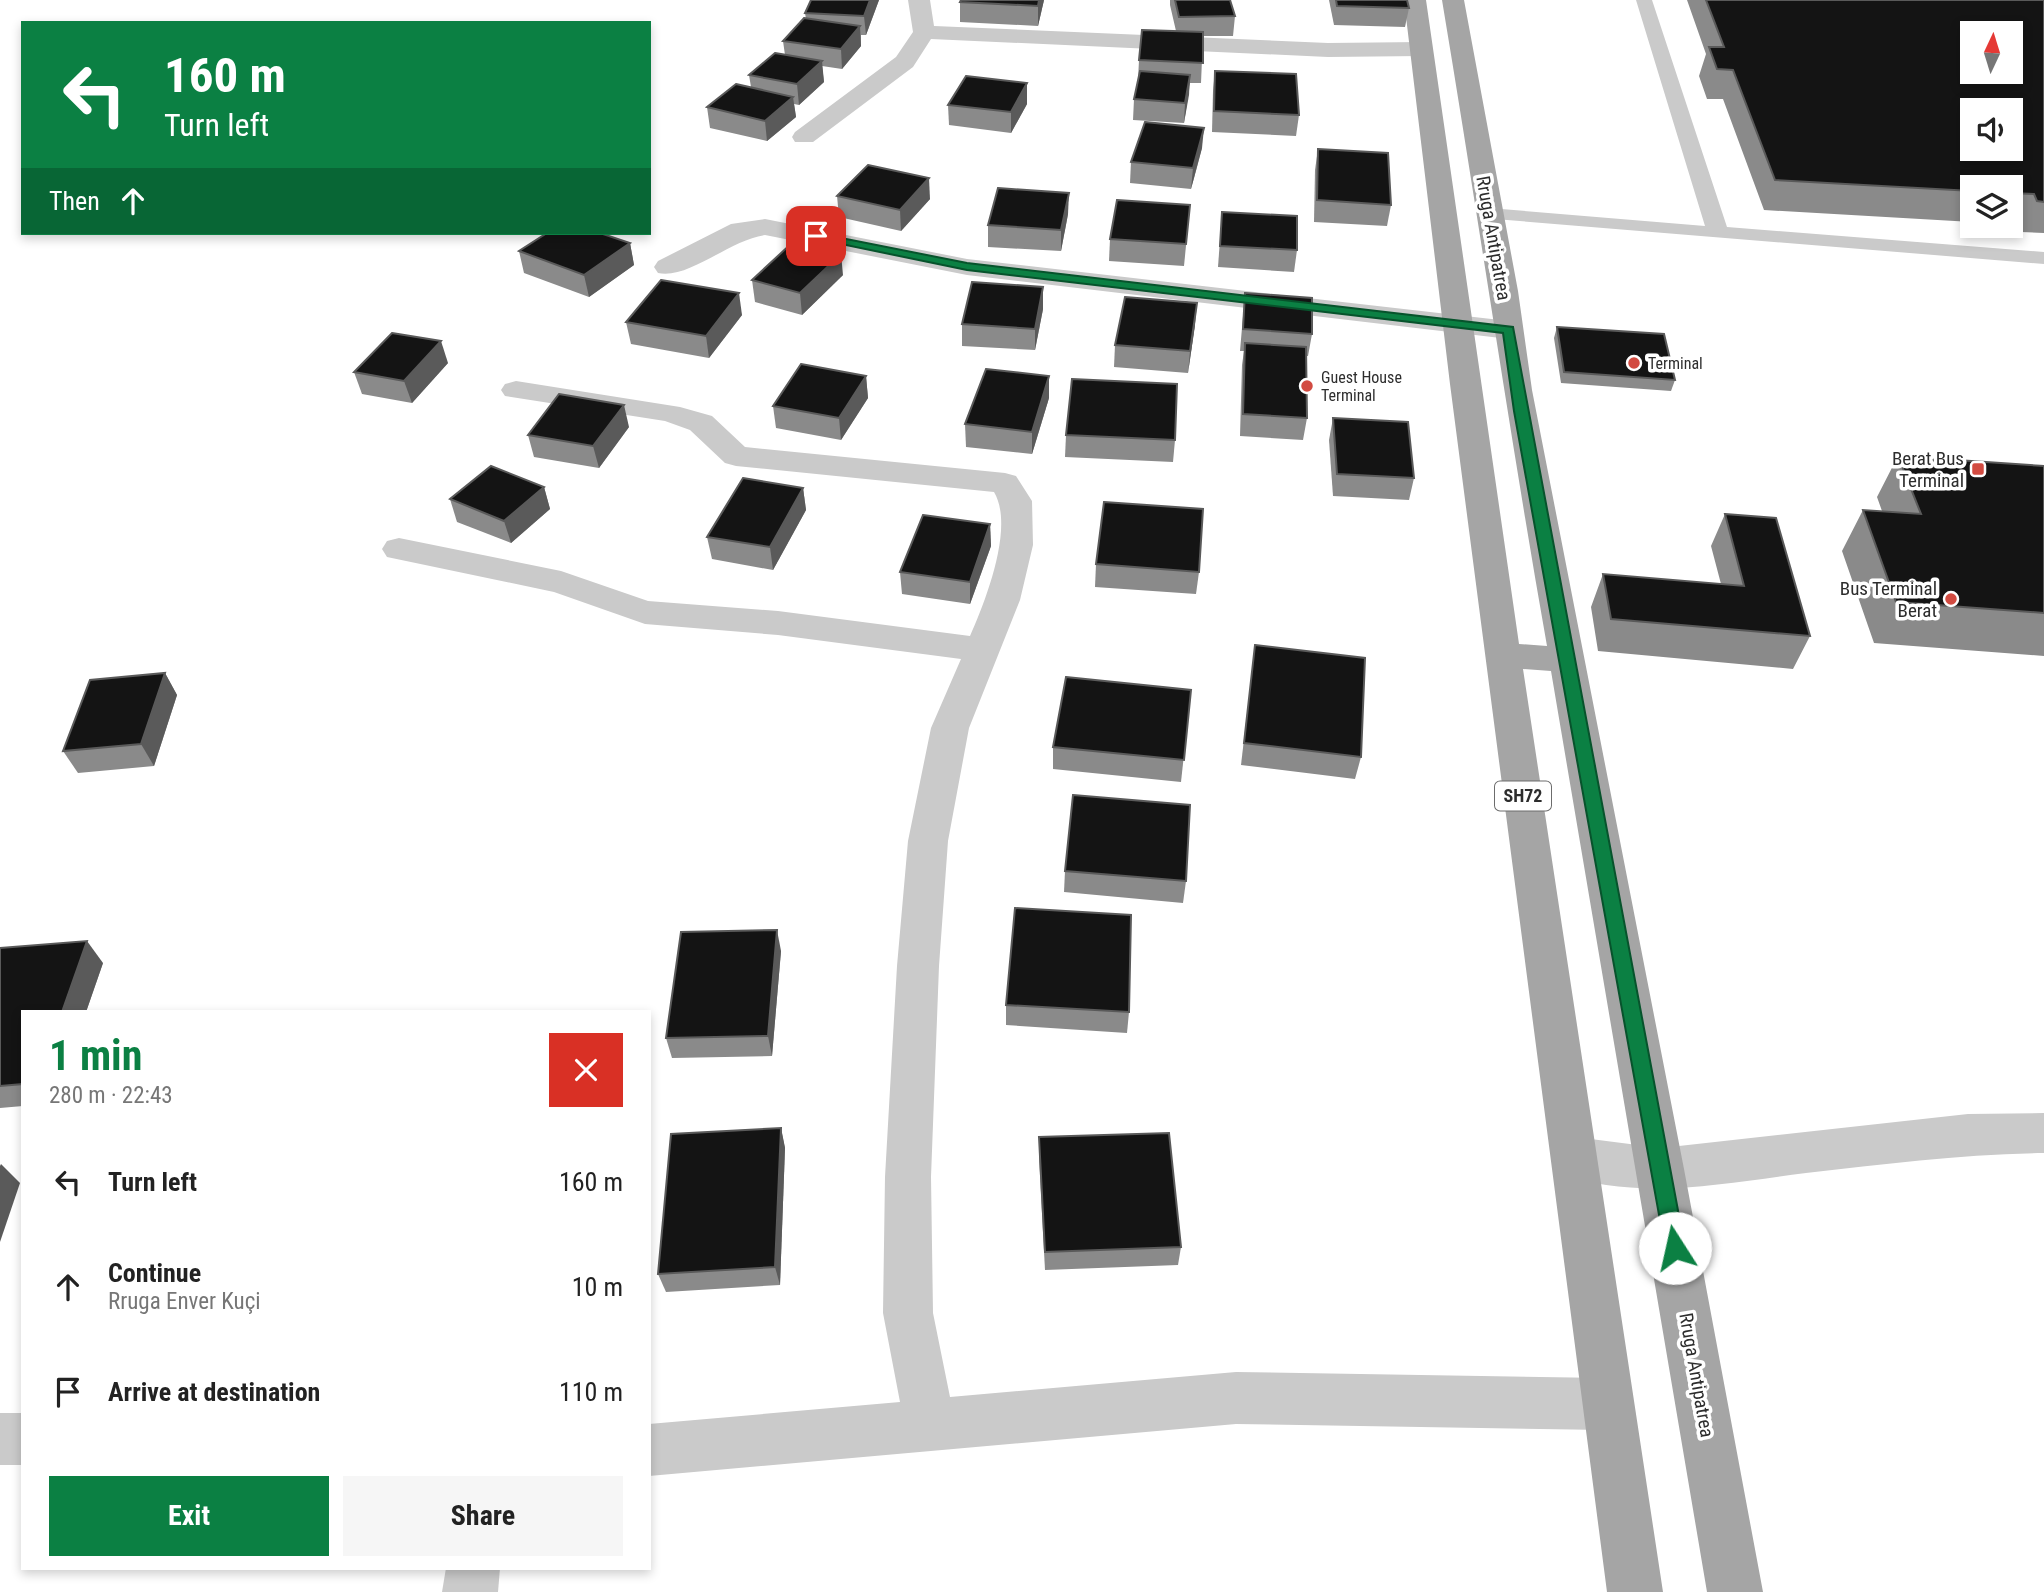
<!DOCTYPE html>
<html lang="en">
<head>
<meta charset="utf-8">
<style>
  body { margin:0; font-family:"Roboto Condensed",sans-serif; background:#f6f6f6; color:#222; height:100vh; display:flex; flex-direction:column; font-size:26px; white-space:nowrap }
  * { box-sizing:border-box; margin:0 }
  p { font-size:23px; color:#767676 }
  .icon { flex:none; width:38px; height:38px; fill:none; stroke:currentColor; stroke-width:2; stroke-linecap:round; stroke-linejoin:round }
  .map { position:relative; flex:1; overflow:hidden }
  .drawer { position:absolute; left:21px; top:1010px; width:630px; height:560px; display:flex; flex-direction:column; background:#fff; border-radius:0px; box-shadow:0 4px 10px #0003 }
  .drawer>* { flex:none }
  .banner { position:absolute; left:21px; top:21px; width:630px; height:214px; border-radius:0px; box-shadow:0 4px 10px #0003; background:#0b8043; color:#fff; overflow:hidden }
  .needle { width:46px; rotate:4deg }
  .fabs { position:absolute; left:1960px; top:21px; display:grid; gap:14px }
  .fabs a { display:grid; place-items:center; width:63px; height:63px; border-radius:0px; background:#fff; box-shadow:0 4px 10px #0003; font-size:35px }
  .pin { position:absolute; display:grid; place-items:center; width:60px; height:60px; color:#fff; margin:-30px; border-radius:14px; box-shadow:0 4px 10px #0006 }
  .me { position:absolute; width:77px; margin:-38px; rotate:350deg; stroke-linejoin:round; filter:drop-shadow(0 0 5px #0008) }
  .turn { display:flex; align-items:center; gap:24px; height:147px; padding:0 28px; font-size:32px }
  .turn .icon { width:91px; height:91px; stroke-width:2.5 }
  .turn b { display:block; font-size:49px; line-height:60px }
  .then { display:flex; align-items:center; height:66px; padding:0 28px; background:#0003; gap:14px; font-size:26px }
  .round { display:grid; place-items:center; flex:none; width:74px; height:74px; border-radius:0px; background:#f6f6f6 }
  .overview { display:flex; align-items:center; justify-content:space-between; height:119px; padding:0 28px }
  h1 { font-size:42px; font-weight:700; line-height:52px; color:#0b8043 }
  .button { display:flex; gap:14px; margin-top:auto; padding:14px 28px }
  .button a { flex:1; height:80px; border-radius:0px; background:#0b8043; color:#fff; font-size:28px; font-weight:700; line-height:80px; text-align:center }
  .button a+a { background:#f6f6f6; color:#222 }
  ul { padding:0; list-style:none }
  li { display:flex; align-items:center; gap:21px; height:105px; padding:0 28px }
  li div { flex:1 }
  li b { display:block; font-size:26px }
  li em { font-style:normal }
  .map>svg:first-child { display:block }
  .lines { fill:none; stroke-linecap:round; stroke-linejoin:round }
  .service { fill:#cacaca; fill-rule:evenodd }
  .minor { fill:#cacaca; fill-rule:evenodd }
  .tertiary { fill:#cacaca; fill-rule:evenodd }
  .primary { fill:#a5a5a5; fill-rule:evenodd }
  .wall { fill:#8a8a8a }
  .shaded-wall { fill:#5a5a5a }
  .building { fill:#141414; stroke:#5a5a5a; stroke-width:2; fill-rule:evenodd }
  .route { fill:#0b8043; stroke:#07532c; stroke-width:2 }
  .poi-dot { fill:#d24b41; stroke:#fff; stroke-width:2.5 }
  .labels { text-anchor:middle; stroke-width:7; stroke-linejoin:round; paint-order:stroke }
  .far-poi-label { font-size:16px; fill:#2d2d2d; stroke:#fff; text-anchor:start }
  .shield { fill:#fff; stroke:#6c6c6c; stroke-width:2 }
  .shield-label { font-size:18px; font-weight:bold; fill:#2d2d2d }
  .street-label { font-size:19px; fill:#2d2d2d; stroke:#fff }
  .poi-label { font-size:19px; fill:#2d2d2d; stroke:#fff; text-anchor:end }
</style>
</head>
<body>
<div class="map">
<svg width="2044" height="1592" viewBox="0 0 2044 1592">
  <rect width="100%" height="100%" fill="#fff"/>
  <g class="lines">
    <polygon class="service" points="1636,0 1652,0 1727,227 2044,252 2044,264 1482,218 1479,214 1482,210 1489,208 1705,226"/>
    <g class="minor">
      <polygon points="908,0 930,0 934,26 1328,43 1421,42 1432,49 1421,56 1328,57 931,39 913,67 813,142 795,142 792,137 795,132 896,57 913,32"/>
      <path d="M765 219 967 259 1509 321 1519 324 1523 330 1519 336 1509 339 967 275 765 235C731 239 688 280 658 273L654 267 658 261 731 224Z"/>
      <path d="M516 381 680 407 712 416 745 447 1005 473 1016 476 1032 501 1033 545 1020 600 969 728 948 841 939 966 931 1177 933 1313 950 1397 1236 1372 1605 1378 1623 1386 1631 1404 1623 1422 1605 1430 1236 1424 649 1476V1424L900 1402 883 1313 885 1177 897 966 908 841 931 728 961 659 778 635 645 624 554 592 387 557 382 549 387 541 399 538 561 571 648 601 778 611 970 636C985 602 1015 527 994 492L736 466 725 463 690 430 665 421 505 396 501 390 505 384Z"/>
      <rect x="0" y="1413" width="23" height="52"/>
      <polygon points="446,1568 500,1568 498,1592 442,1592"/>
    </g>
    <path class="tertiary" d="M2044 1113V1153C1964 1154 1885 1164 1806 1173 1725 1183 1637 1202 1559 1173L1552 1158 1559 1143 1575 1137 1661 1148 1968 1114Z"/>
    <path class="primary" d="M1404 0H1426L1519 644 1547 646C1509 431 1478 215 1442 0H1464L1518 291 1532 390 1684 1169 1763 1592H1707L1551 671 1523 669 1663 1592H1607L1450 384Z"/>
  </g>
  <g class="wall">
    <polygon points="811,0 879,0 866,35 861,35 861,46 842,69 822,66 824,82 799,105 794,104 796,117 767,141 710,128 707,107 751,87 749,75 785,55 783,41 806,19 805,13"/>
    <polygon points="1044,0 1038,26 960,22 960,2"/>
    <polygon points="1170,0 1230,0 1235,16 1233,36 1203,36 1201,83 1190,83 1184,123 1133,120 1134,99 1138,80 1139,60 1176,31 1170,5"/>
    <polygon points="1329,0 1407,0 1409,8 1405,27 1334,25"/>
    <polygon points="1687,0 2044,0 2044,233 2021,232 2018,225 2011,225 2011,187 1972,187 1972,222 1764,210 1723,99 1707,99 1699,76 1706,54"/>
    <polygon points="1215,71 1299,115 1296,136 1212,132 1213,91"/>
    <polygon points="1027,83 1027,104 1011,133 949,125 948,105"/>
    <polygon points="1202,148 1191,189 1130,183 1131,162"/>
    <polygon points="1318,149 1391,205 1387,226 1314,222 1315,170"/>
    <polygon points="837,196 930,199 901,231 839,217"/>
    <polygon points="1190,205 1184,266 1109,261 1110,239"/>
    <polygon points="1222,212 1297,250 1294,272 1218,267"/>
    <polygon points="1068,214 1061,251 988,247 988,225"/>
    <polygon points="547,233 612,233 608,236 630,243 634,265 589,297 524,273 519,251"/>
    <polygon points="843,275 802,315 755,302 752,280"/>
    <polygon points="1245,293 1312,334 1308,356 1306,356 1307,418 1303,440 1240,436 1242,365 1244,351 1240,351"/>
    <polygon points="1043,309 1035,350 962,346 962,324"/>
    <polygon points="742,315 709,358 631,344 626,322"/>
    <polygon points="1195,325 1188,373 1114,367 1115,345"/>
    <polygon points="1557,327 1675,380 1671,391 1561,383 1554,338"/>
    <polygon points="448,363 412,403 362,394 354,372"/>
    <polygon points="866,376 868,398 841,440 776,428 773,406"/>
    <polygon points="1049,398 1032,454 966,447 965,424"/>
    <polygon points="1333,418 1414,478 1409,500 1333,496 1329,440"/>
    <polygon points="629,427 599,468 534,457 528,435"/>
    <polygon points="1066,435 1175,440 1173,462 1065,457"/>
    <polygon points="1898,456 2044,466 2044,656 1874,643 1842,551 1863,510 1882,511 1877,497"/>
    <polygon points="544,487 550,509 511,543 457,522 450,499"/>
    <polygon points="803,488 806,510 773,570 712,559 707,537"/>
    <polygon points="1725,514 1810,636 1793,669 1598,651 1591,607 1603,574 1721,584 1711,546"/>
    <polygon points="990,524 991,546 970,604 902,594 900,572"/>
    <polygon points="1096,564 1199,572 1196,594 1095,587"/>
    <polygon points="1255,645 1361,757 1355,779 1241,765"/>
    <polygon points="165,673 177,695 154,766 78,773 63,751"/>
    <polygon points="1191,690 1181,782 1053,769 1053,747"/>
    <polygon points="1065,871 1186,881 1183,903 1064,892"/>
    <polygon points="0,948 103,963 86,1012 23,1012 23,1106 0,1108"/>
    <polygon points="781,951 772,1056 672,1058 666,1038"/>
    <polygon points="1006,1005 1129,1012 1127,1033 1006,1025"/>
    <polygon points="781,1128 785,1148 780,1285 666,1292 658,1274"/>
    <polygon points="1039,1137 1181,1247 1178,1265 1045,1270 1039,1157"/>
  </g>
  <g class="shaded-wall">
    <polygon points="870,0 879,0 866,35 864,16"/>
    <polygon points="1039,0 1044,0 1038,26 1038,6"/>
    <polygon points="860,26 861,46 842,69 841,49"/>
    <polygon points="822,61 824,82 799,105 797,84"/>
    <polygon points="1190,75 1189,95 1184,123 1185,103"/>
    <polygon points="1027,83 1027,104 1011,133 1011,112"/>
    <polygon points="793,97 796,117 767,141 765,121"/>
    <polygon points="1204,128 1202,148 1191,189 1193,168"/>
    <polygon points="929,178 930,199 901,231 900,210"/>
    <polygon points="1069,193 1068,214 1061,251 1061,230"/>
    <polygon points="630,243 634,265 589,297 584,275"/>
    <polygon points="841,254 843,275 802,315 800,293"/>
    <polygon points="1043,287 1043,309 1035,350 1035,329"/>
    <polygon points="739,293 742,315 709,358 706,336"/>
    <polygon points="1197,303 1195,325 1188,373 1190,351"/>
    <polygon points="441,341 448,363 412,403 404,381"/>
    <polygon points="866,376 868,398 841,440 839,418"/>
    <polygon points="1049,376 1049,398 1032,454 1032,432"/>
    <polygon points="624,405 629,427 599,468 593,446"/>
    <polygon points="544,487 550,509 511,543 504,521"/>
    <polygon points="803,488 806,510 773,570 770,547"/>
    <polygon points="990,524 991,546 970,604 970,582"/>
    <polygon points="165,673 177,695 154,766 141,744"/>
    <polygon points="777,930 781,951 772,1056 768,1036"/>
    <polygon points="87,941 103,963 86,1012 62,1012"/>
    <polygon points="781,1128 785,1148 780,1285 775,1267"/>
    <polygon points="1,1164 20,1183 0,1242 0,1166"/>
  </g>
  <g class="building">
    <polygon points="811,0 870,0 864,16 805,13"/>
    <polygon points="961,0 1039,0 1038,6 960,2"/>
    <polygon points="1175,0 1230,0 1235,16 1179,17"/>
    <polygon points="1336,0 1407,0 1409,8 1337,6"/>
    <path d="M1706 0H2044V202L2037 201 2034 194 2011 193V187H1972V191L1775 180 1733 70 1717 69 1709 47H1724ZM1972 33H2011V72H1972ZM1972 110H2011V149H1972Z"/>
    <polygon points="804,18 860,26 841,49 783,41"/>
    <polygon points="1142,30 1203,32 1203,63 1139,60"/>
    <polygon points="775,53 822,61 797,84 749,75"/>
    <polygon points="1140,71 1190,75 1185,103 1134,99"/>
    <polygon points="1215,71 1296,74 1299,115 1214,111"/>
    <polygon points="966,76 1027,83 1011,112 948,105"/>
    <polygon points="736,84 793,97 765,121 707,107"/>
    <polygon points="1145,122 1204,128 1193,168 1131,162"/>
    <polygon points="1318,149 1388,153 1391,205 1317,200"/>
    <polygon points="868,165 929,178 900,210 837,196"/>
    <polygon points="998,188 1069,193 1061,230 988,225"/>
    <polygon points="1117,200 1190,205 1186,244 1110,239"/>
    <polygon points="1222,212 1297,216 1297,250 1220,246"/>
    <polygon points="547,233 600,233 630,243 584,275 519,251"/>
    <polygon points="794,241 841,254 800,293 752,280"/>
    <polygon points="661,280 739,293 706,336 626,322"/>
    <polygon points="972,282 1043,287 1035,329 962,324"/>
    <polygon points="1245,293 1312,298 1312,334 1243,329"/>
    <polygon points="1125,297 1197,303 1190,351 1115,345"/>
    <polygon points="1557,327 1664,334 1675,380 1564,372"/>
    <polygon points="392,333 441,341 404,381 354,372"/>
    <polygon points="1245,343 1306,347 1307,418 1243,414"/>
    <polygon points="801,364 866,376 839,418 773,406"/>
    <polygon points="986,369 1049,376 1032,432 965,424"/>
    <polygon points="1072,379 1177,384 1175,440 1066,435"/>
    <polygon points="559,394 624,405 593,446 528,435"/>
    <polygon points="1333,418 1408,422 1414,478 1337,474"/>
    <polygon points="1898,456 2044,466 2044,613 1896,602 1863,510 1921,514"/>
    <polygon points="491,466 544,487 504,521 450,499"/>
    <polygon points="743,478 803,488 770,547 707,537"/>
    <polygon points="1104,502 1203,509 1199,572 1096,564"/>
    <polygon points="1725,514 1776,518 1810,636 1611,619 1603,574 1744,586"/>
    <polygon points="923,515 990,524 970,582 900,572"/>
    <polygon points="1255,645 1365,658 1361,757 1244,743"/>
    <polygon points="165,673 141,744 63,751 90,680"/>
    <polygon points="1066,677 1191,690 1184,760 1053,747"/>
    <polygon points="1073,795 1190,805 1186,881 1065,871"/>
    <polygon points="1015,908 1131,915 1129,1012 1006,1005"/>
    <polygon points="777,930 768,1036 666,1038 681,932"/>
    <polygon points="87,941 62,1012 23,1012 23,1084 0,1086 0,948"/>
    <polygon points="781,1128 775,1267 658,1274 671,1134"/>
    <polygon points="1169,1133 1181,1247 1045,1252 1039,1137"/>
  </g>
  <polygon class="route" points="816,233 967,263 1513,327 1685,1248 1682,1255 1675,1257 1668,1255 1665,1248 1514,411 1503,333 967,270 812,238 812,234"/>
  <g class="poi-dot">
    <circle cx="1634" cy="363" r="7"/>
    <circle cx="1307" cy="386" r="7"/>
    <rect x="1971" y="462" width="14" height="14" rx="3.5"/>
    <circle cx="1951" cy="599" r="7"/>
  </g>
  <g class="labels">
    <g class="far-poi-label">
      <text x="1648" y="369">Terminal</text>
      <text x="1321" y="383">Guest House<tspan x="1321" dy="18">Terminal</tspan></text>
    </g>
    <rect class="shield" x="1495" y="781.5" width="56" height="29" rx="5"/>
    <g class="shield-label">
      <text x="1523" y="802">SH72</text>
    </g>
    <g class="street-label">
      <text transform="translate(1494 238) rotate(80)" y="7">Rruga Antipatrea</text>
      <text transform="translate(1697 1375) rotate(80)" y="7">Rruga Antipatrea</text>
    </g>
    <g class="poi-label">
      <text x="1964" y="465">Berat Bus<tspan x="1964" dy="22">Terminal</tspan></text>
      <text x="1937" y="595">Bus Terminal<tspan x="1937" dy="22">Berat</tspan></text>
    </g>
  </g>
</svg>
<div class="fabs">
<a><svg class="needle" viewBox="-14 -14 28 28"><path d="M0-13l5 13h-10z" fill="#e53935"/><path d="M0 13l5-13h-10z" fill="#767676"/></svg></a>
<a><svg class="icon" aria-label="sound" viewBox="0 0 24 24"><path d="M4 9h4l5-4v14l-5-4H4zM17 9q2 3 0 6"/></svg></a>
<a><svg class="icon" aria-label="layers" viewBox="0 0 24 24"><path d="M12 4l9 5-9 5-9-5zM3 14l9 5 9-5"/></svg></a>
</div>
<div class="pin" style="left:816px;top:236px;background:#d93025"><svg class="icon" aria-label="arrive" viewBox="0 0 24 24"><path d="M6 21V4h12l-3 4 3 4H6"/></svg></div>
<svg class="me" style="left:1675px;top:1248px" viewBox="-20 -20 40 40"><circle r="19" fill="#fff"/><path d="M0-13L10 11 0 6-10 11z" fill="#0b8043"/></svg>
<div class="banner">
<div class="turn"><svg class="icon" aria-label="left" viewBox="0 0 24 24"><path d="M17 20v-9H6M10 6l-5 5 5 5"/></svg><div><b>160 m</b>Turn left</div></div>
<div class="then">Then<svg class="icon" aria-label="ahead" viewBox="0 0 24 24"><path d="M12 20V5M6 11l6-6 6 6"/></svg></div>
</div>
<section class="drawer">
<div class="overview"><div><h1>1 min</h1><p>280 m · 22:43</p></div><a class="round" style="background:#d93025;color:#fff"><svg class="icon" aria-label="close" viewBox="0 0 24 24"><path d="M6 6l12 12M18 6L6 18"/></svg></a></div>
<ul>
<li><svg class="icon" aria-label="left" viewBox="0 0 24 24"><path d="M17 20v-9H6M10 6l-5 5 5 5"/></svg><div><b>Turn left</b></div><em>160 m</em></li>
<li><svg class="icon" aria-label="ahead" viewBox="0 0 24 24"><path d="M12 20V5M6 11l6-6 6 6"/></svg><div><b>Continue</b><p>Rruga Enver Kuçi</p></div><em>10 m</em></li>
<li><svg class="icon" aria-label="arrive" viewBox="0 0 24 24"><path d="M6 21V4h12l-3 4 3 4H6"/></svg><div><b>Arrive at destination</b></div><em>110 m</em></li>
</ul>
<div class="button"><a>Exit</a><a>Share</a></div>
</section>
</div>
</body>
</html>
